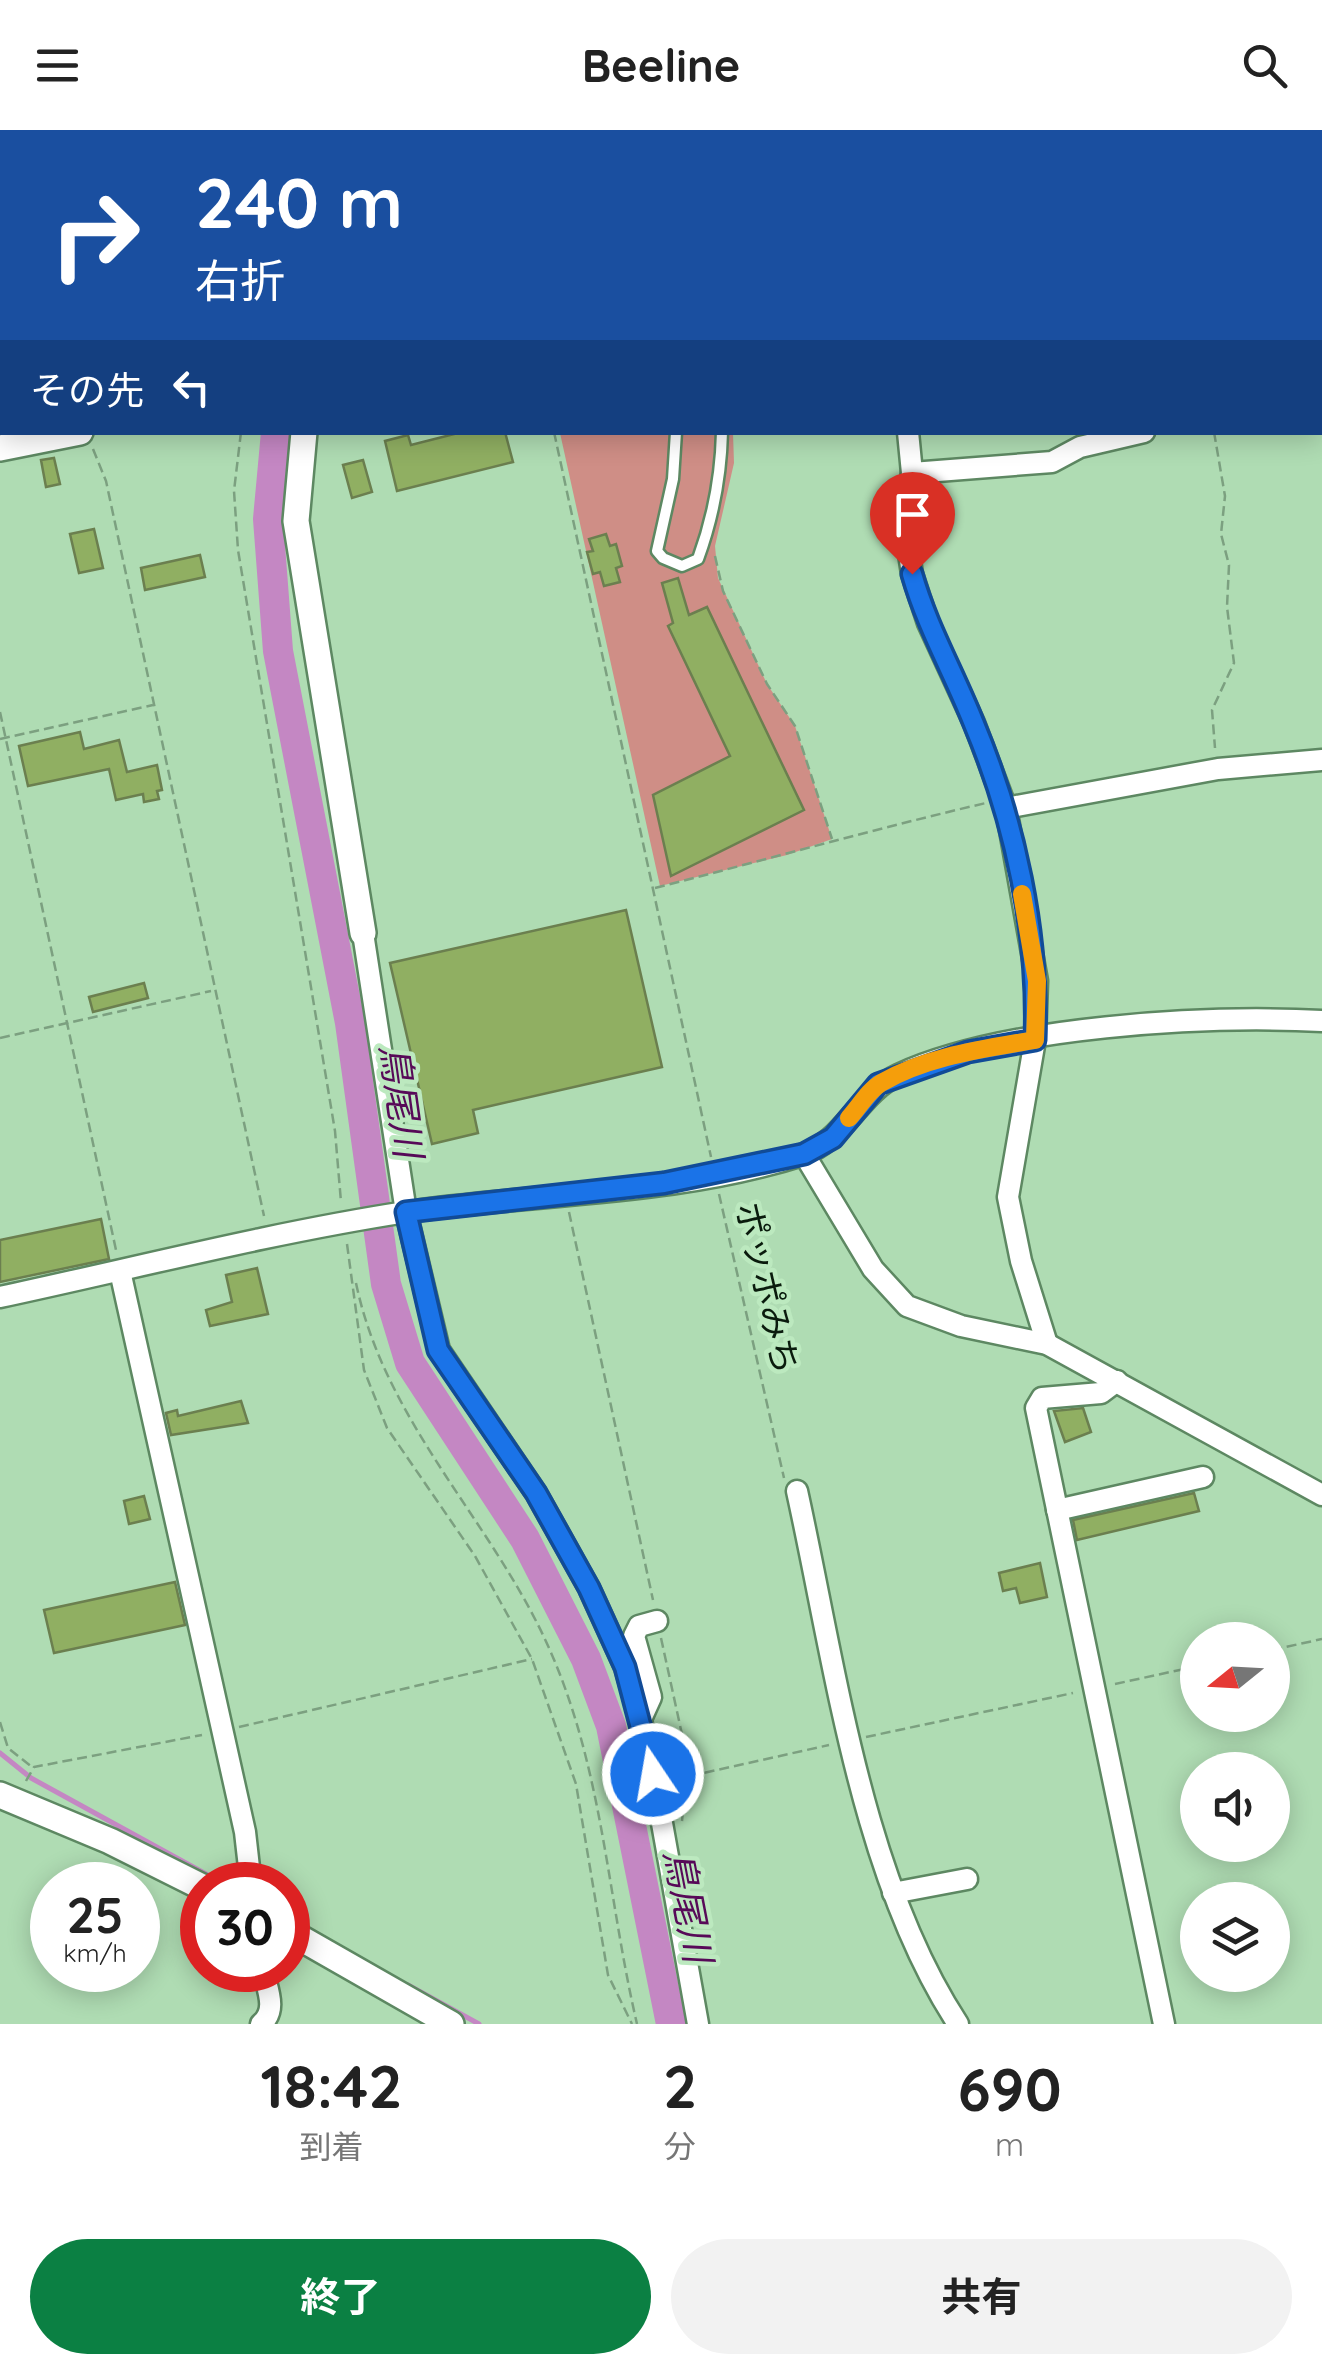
<!DOCTYPE html>
<html lang="ja">
<head>
<meta charset="utf-8">
<style>
  body { margin:0; font-family:Quicksand,"Noto Sans JP",sans-serif; background:#f2f2f2; color:#222; height:100vh; display:flex; flex-direction:column; font-size:38px; white-space:nowrap }
  * { box-sizing:border-box; margin:0 }
  p { font-size:32px; color:#767676 }
  .icon { flex:none; width:55px; height:55px; fill:none; stroke:currentColor; stroke-width:2; stroke-linecap:round; stroke-linejoin:round }
  .map { position:relative; height:1894px; overflow:hidden }
  .sheet { display:flex; flex-direction:column; background:#fff; flex:1 }
  .sheet>* { flex:none }
  .top-card { position:absolute; left:0px; top:0px; width:1322px; height:305px; box-shadow:0 5px 25px #0003; background:#1a4fa0; color:#fff; overflow:hidden }
  .needle { width:65px; rotate:252deg }
  .tools { position:absolute; left:1180px; top:1492px; display:grid; gap:20px }
  .tools a { display:grid; place-items:center; width:110px; height:110px; border-radius:50%; background:#fff; box-shadow:0 5px 25px #0003; font-size:50px }
  .speed { position:absolute; left:30px; top:1732px; display:flex; gap:20px; font-size:50px; font-weight:700; text-align:center }
  .speed>* { display:grid; place-content:center; width:130px; height:130px; border-radius:50%; background:#fff; box-shadow:0 5px 25px #0003; line-height:1 }
  .speed small { font-size:25px; font-weight:400 }
  .speed .limit { border:15px solid #d22; background:#fff; color:#111 }
  .pin { position:absolute; display:grid; place-items:center; width:85px; height:85px; color:#fff; margin:-102px -42px; border-radius:50% 50% 50% 0; rotate:-45deg; box-shadow:0 0 10px #0007 }
  .pin .icon { rotate:45deg }
  .me { position:absolute; width:110px; margin:-55px; rotate:348deg; stroke-linejoin:round; filter:drop-shadow(0 0 8px #0008) }
  .turn { display:flex; align-items:center; gap:35px; height:210px; padding:0 30px; font-size:45px }
  .turn .icon { width:130px; height:130px; stroke-width:2.5 }
  .turn b { display:block; font-size:70px; line-height:85px }
  .then { display:flex; align-items:center; height:95px; padding:0 30px; background:#0003; gap:20px; font-size:38px }
  .eta { display:flex; justify-content:space-evenly; align-items:center; height:170px; text-align:center }
  .eta b { font-size:60px; font-weight:700; line-height:70px }
  .cta { display:flex; gap:20px; margin-top:auto; padding:20px 30px }
  .cta a { flex:1; height:115px; border-radius:60px; background:#0b8043; color:#fff; font-size:40px; font-weight:700; line-height:115px; text-align:center }
  .cta a+a { background:#f2f2f2; color:#222 }
  header { display:flex; justify-content:space-between; align-items:center; height:130px; padding:0 30px; background:#fff; font-size:45px; font-weight:700 }
  .map>svg:first-child { display:block }
  .green { fill:#cf8e86 }
  .lines { fill:none; stroke-linecap:round; stroke-linejoin:round }
  .stream { stroke:#c487c3; stroke-width:5 }
  .river { stroke:#c487c3; stroke-width:30 }
  .building { fill:#90af62; stroke:#6b7f4f; stroke-width:2.5 }
  .service-casing { stroke:#5d8862; stroke-width:15 }
  .minor-casing { stroke:#5d8862; stroke-width:25 }
  .tertiary-casing { stroke:#5d8862; stroke-width:30 }
  .path { stroke:#7ca080; stroke-width:2.5; stroke-dasharray:10 5; stroke-linecap:butt }
  .service { stroke:#fff; stroke-width:10 }
  .minor { stroke:#fff; stroke-width:20 }
  .tertiary { stroke:#fff; stroke-width:25 }
  .route-casing { stroke:#114b97; stroke-width:25 }
  .route { stroke:#1a73e8; stroke-width:18 }
  .slow { stroke:#f59e0b; stroke-width:18 }
  .labels { text-anchor:middle; stroke-width:9; stroke-linejoin:round; paint-order:stroke }
  .street-label { font-size:35px; fill:#0a1b0d; stroke:#bce9bf }
  .water-label { font-size:38px; font-style:italic; fill:#570a58; stroke:#bce9bf }
</style>
</head>
<body>
<header><svg class="icon" aria-label="menu" viewBox="0 0 24 24"><path d="M4 6h16M4 12h16M4 18h16"/></svg>Beeline<svg class="icon" aria-label="search" viewBox="0 0 24 24"><circle cx="10" cy="10" r="6"/><path d="M15 15l6 6"/></svg></header>
<div class="map">
<svg width="1322" height="1894" viewBox="0 0 1322 1894">
  <rect width="100%" height="100%" fill="#afdcb3"/>
  <polygon class="green" points="560,303 733,303 734,333 715,416 718,448 767,554 795,596 832,709 787,725 660,756"/>
  <g class="lines">
    <g class="stream">
      <polyline points="0,1623 31,1648 226,1755"/>
      <polyline points="408,1855 479,1894"/>
    </g>
    <g class="river">
      <polyline points="346,0 346,2"/>
      <polyline points="276,302 268,389 278,521 350,893 386,1154 410,1233 525,1409 586,1529 611,1596 671,1894"/>
    </g>
  </g>
  <g class="building">
    <polygon points="462,302 505,302 513,332 397,361 385,311 408,305 411,315"/>
    <polygon points="54,328 60,354 46,357 41,330"/>
    <polygon points="363,330 372,362 352,368 343,335"/>
    <polygon points="94,399 103,438 79,443 70,404"/>
    <polygon points="606,404 610,416 616,414 622,436 616,438 620,452 604,456 600,442 593,444 587,422 593,421 589,409"/>
    <polygon points="200,425 205,447 145,460 141,438"/>
    <polygon points="678,448 689,485 707,477 804,680 671,746 653,665 730,626 668,496 673,493 662,453"/>
    <polygon points="80,602 84,619 119,610 127,642 157,635 162,660 157,661 159,669 144,672 143,664 116,670 109,639 28,656 19,616"/>
    <polygon points="626,780 662,937 473,980 478,1003 432,1014 390,833"/>
    <polygon points="144,853 148,868 93,882 89,867"/>
    <polygon points="101,1089 109,1129 0,1152 0,1110"/>
    <polygon points="257,1138 268,1184 210,1196 206,1180 232,1172 226,1145"/>
    <polygon points="241,1271 248,1293 171,1305 166,1283 177,1280 178,1286"/>
    <polygon points="1083,1278 1091,1302 1065,1312 1054,1281"/>
    <polygon points="1194,1363 1199,1381 1077,1410 1073,1390"/>
    <polygon points="144,1366 150,1389 129,1394 124,1371"/>
    <polygon points="1040,1433 1047,1467 1020,1473 1016,1458 1003,1461 999,1443"/>
    <polygon points="175,1452 185,1495 54,1523 44,1480"/>
  </g>
  <g class="lines">
    <g class="service-casing">
      <path id="service" d="M676 302 673 349 657 421 663 428 682 436 698 429C713 388 721 346 722 302"/>
    </g>
    <g class="minor-casing">
      <g id="minor">
        <polyline points="182,0 183,2"/>
        <polyline points="680,0 680,2"/>
        <polyline points="1203,0 1205,2"/>
        <polyline points="1305,0 1306,2"/>
        <polyline points="46,2 58,0"/>
        <polyline points="861,2 861,0"/>
        <polyline points="0,12 2,12"/>
        <polyline points="1320,45 1322,51"/>
        <polyline points="1320,97 1322,97"/>
        <polyline points="908,302 912,343 905,397 912,444 928,493 974,593 1006,678 1037,851 1035,910 1008,1067 1021,1131 1047,1214"/>
        <polyline points="912,343 1052,332 1080,317 1144,302"/>
        <polyline points="1006,678 1218,639 1322,630"/>
        <polyline points="363,803 406,1082 439,1220 536,1363 589,1458 625,1537 648,1615 698,1894"/>
        <polyline points="804,1024 873,1139 907,1176 961,1196 1047,1214 1322,1365"/>
        <polyline points="120,1141 245,1702 251,1755"/>
        <path d="M0 1167C135 1138 270 1103 406 1082 536 1063 676 1066 802 1025 844 1011 859 963 898 945 1004 896 1205 885 1322 891"/>
        <polyline points="1117,1251 1101,1263 1042,1268 1036,1278 1164,1894"/>
        <path d="M797 1361C835 1533 861 1746 958 1894"/>
        <polyline points="1057,1380 1203,1347"/>
        <polyline points="641,1589 651,1567 634,1506 639,1496 657,1491"/>
        <polyline points="893,1763 967,1749"/>
        <path d="M261 1894C278 1880 267 1859 263 1840"/>
      </g>
    </g>
    <g class="tertiary-casing">
      <g id="tertiary">
        <polyline points="374,0 374,2"/>
        <polyline points="1320,116 1322,117"/>
        <polyline points="304,302 296,391 363,803"/>
        <polyline points="0,318 80,302"/>
        <polyline points="0,1665 110,1711 202,1757"/>
        <polyline points="288,1801 451,1894"/>
      </g>
    </g>
    <g class="path">
      <polyline points="487,0 487,2"/>
      <polyline points="241,302 234,361 238,420 335,1001 341,1072"/>
      <polyline points="554,302 711,1027"/>
      <polyline points="1214,302 1225,366 1221,404 1229,435 1227,477 1234,533 1212,580 1215,618"/>
      <polyline points="93,319 106,351 264,1086"/>
      <polyline points="715,426 723,461 767,554 795,596 832,709"/>
      <polyline points="0,582 116,1120"/>
      <polyline points="0,609 153,575"/>
      <path d="M655 758C765 730 874 699 986 673"/>
      <polyline points="0,908 211,861"/>
      <polyline points="719,1064 784,1348"/>
      <polyline points="569,1082 653,1470"/>
      <polyline points="347,1114 364,1240 387,1298 475,1426 532,1529 576,1654 608,1845 632,1894"/>
      <path d="M356 1153C384 1288 485 1384 543 1505 603 1631 606 1761 637 1894"/>
      <polyline points="661,1508 688,1632 682,1691"/>
      <polyline points="1272,1520 1322,1509"/>
      <polyline points="1115,1554 1198,1536"/>
      <polyline points="0,1592 8,1618 32,1637"/>
      <polyline points="239,1597 532,1529"/>
      <polyline points="866,1607 1073,1563"/>
      <polyline points="690,1646 829,1615"/>
      <polyline points="26,1651 34,1637 202,1605"/>
    </g>
    <use href="#service" class="service"/>
    <use href="#minor" class="minor"/>
    <use href="#tertiary" class="tertiary"/>
  </g>
  <g class="lines">
    <g class="route-casing">
      <path id="route" d="M653 1644 625 1537 589 1458 536 1363 438 1220 406 1082 664 1053 804 1024 833 1008 878 954 968 922 1035 910C1039 803 1015 692 974 594 954 543 927 497 912 444"/>
    </g>
    <use href="#route" class="route"/>
    <path class="slow" d="M849 988C859 977 869 960 881 953 927 926 984 919 1035 910L1037 851 1022 764"/>
  </g>
  <g class="labels">
    <g class="street-label">
      <text transform="translate(767 1158) rotate(77)" y="12">ポッポみち</text>
    </g>
    <g class="water-label">
      <text transform="translate(401 971) rotate(82)" y="13">鳥尾川</text>
      <text transform="translate(688 1776) rotate(79)" y="13">鳥尾川</text>
    </g>
  </g>
</svg>
<div class="tools">
<a><svg class="needle" viewBox="-14 -14 28 28"><path d="M0-13l5 13h-10z" fill="#e53935"/><path d="M0 13l5-13h-10z" fill="#767676"/></svg></a>
<a><svg class="icon" aria-label="sound" viewBox="0 0 24 24"><path d="M4 9h4l5-4v14l-5-4H4zM17 9q2 3 0 6"/></svg></a>
<a><svg class="icon" aria-label="layers" viewBox="0 0 24 24"><path d="M12 4l9 5-9 5-9-5zM3 14l9 5 9-5"/></svg></a>
</div>
<div class="speed"><div>25<small>km/h</small></div><div class="limit">30</div></div>
<div class="pin" style="left:912px;top:444px;background:#d93025"><svg class="icon" aria-label="arrive" viewBox="0 0 24 24"><path d="M6 21V4h12l-3 4 3 4H6"/></svg></div>
<svg class="me" style="left:653px;top:1644px" viewBox="-20 -20 40 40"><circle r="17" fill="#1a73e8" stroke="#fff" stroke-width="3"/><path d="M0-11L8 9 0 5-8 9z" fill="#fff"/></svg>
<div class="top-card">
<div class="turn"><svg class="icon" aria-label="right" viewBox="0 0 24 24"><path d="M7 20v-9h11M14 6l5 5-5 5"/></svg><div><b>240 m</b>右折</div></div>
<div class="then">その先<svg class="icon" aria-label="left" viewBox="0 0 24 24"><path d="M17 20v-9H6M10 6l-5 5 5 5"/></svg></div>
</div>
</div>
<section class="sheet">
<div class="eta">
<div><b>18:42</b><p>到着</p></div>
<div><b>2</b><p>分</p></div>
<div><b>690</b><p>m</p></div>
</div>
<div class="cta"><a>終了</a><a>共有</a></div>
</section>
</body>
</html>
